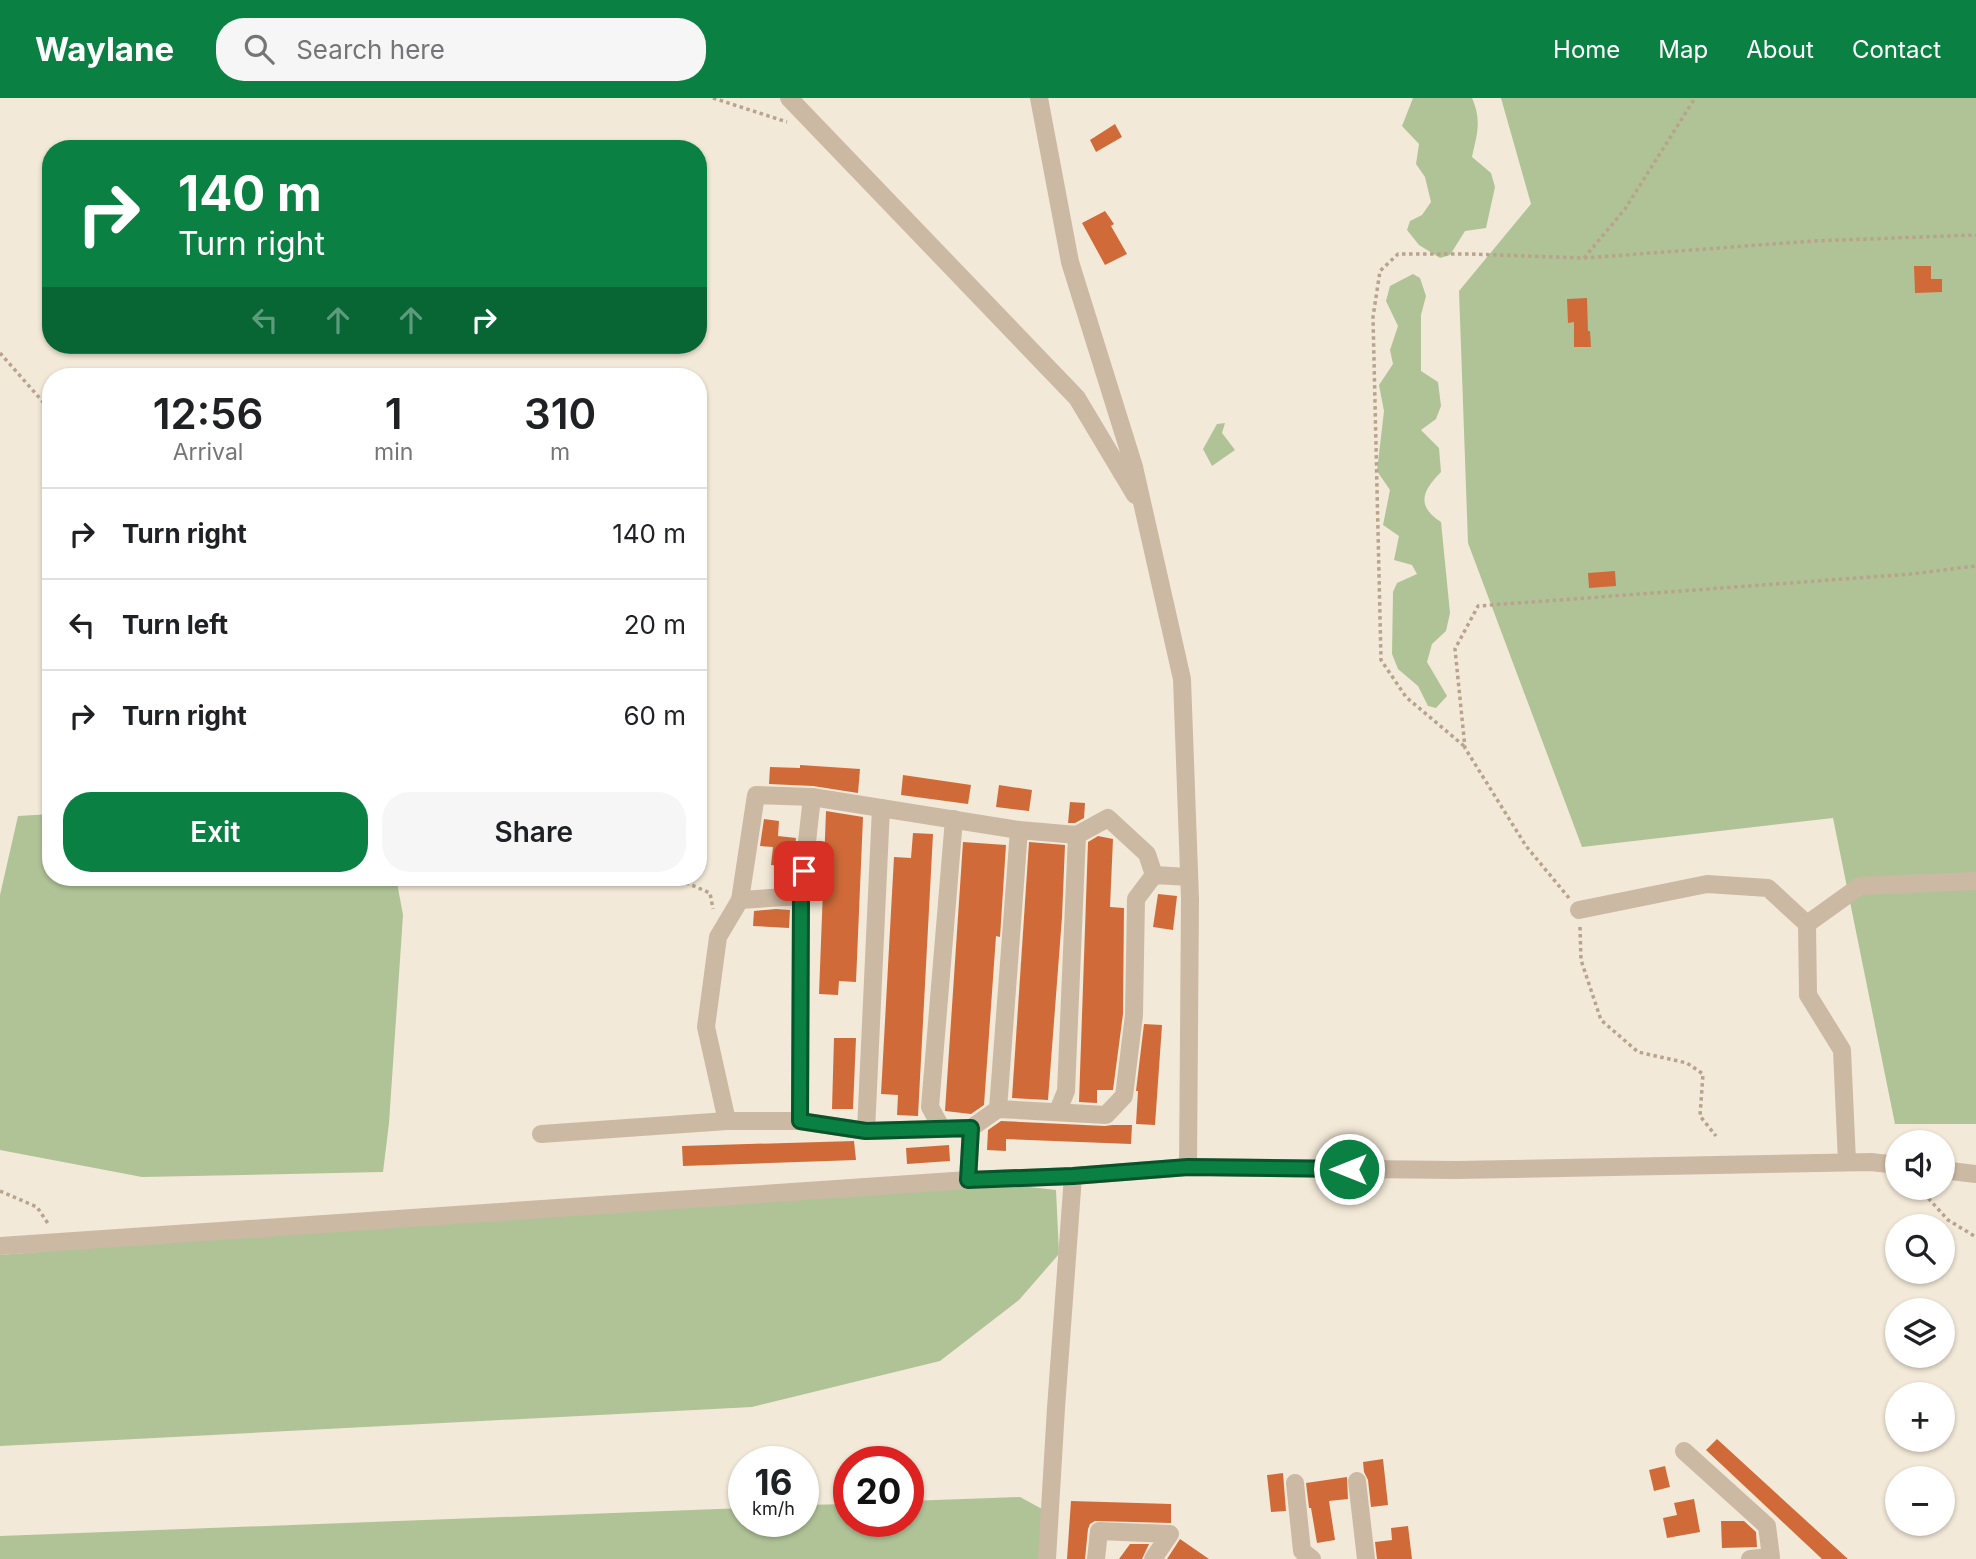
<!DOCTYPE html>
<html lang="en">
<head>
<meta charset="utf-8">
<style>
  body { margin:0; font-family:Inter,sans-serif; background:#f6f6f6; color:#202124; height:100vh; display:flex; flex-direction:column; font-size:26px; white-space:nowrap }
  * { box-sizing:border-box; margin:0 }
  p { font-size:23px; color:#757577 }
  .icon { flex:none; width:38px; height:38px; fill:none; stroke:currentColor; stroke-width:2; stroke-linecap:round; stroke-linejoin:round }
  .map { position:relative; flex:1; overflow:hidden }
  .panel { position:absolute; left:42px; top:270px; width:665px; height:518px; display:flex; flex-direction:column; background:#fff; border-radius:28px; box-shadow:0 2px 5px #0004 }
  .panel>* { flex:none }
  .banner { position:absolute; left:42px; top:42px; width:665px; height:214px; border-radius:28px; box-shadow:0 2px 5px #0004; background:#0b8043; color:#fff; overflow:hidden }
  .buttons { position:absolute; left:1885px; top:1032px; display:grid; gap:14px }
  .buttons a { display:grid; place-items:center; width:70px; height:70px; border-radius:50%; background:#fff; box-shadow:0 2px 5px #0004; font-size:35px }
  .speed { position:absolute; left:728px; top:1348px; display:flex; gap:14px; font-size:35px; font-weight:700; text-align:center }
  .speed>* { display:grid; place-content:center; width:91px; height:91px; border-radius:50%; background:#fff; box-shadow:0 2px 5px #0004; line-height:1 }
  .speed small { font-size:18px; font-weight:400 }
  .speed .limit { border:10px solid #d22; background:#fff; color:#111 }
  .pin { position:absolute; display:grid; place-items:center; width:60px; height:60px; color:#fff; margin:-30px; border-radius:14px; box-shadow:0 4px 10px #0006 }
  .me { position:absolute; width:77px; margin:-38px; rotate:270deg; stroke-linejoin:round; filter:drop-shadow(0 0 5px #0008) }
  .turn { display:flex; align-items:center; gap:24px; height:147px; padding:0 21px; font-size:32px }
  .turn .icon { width:91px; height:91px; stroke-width:2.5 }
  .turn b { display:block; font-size:49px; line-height:60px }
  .lanes { display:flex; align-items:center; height:66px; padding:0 21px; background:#0003; justify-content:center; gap:35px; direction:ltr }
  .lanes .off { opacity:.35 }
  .eta { display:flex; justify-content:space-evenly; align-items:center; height:119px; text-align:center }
  .eta b { font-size:42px; font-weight:600; line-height:49px }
  .button { display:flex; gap:14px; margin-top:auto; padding:14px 21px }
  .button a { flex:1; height:80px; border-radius:28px; background:#0b8043; color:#fff; font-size:28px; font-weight:600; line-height:80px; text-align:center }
  .button a+a { background:#f6f6f6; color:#202124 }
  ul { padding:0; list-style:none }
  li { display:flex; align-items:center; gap:21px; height:91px; padding:0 21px; border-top:2px solid #e0e0e0 }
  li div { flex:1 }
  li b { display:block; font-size:26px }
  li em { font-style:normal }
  header { display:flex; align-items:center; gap:42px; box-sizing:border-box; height:98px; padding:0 35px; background:#0b8043; color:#fff }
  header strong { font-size:33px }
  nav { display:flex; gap:38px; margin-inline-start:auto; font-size:24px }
  .search { width:490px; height:63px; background:#f6f6f6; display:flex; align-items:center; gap:18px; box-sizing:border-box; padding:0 24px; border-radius:28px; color:#757577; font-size:26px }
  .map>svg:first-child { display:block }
  .green { fill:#b0c397 }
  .building { fill:#d06b39 }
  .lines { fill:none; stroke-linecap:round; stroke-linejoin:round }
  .path { stroke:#b8a38d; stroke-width:3.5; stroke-dasharray:3.5 3.5; stroke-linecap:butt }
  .minor { stroke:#ccb9a3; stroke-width:18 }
  .route-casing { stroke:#07532c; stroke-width:18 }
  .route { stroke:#0b8043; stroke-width:12 }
</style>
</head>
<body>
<header>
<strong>Waylane</strong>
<div class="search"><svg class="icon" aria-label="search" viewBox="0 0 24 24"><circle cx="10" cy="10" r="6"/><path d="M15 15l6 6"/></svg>Search here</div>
<nav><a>Home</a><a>Map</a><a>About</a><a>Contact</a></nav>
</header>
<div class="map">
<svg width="1976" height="1461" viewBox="0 0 1976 1461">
  <rect width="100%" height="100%" fill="#f3e9d8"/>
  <g class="green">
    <path d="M1413 0H1472C1482 23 1477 36 1472 59L1491 75 1495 89 1486 130 1465 133 1450 157 1440 160 1419 147 1407 132 1410 123 1422 117 1431 104 1425 79 1416 66 1419 46 1402 28Z"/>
    <polygon points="1501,0 1976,0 1976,1026 1895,1026 1833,720 1582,749 1468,445 1459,193 1531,106"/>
    <path d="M1413 176 1420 180 1426 198 1421 217V273L1438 284 1441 308 1436 321 1421 332 1439 350 1441 374C1422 393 1416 408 1441 424L1450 515 1446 533 1432 546 1427 564 1447 598 1436 610 1428 608 1418 588 1398 571 1392 556 1393 494 1397 485 1417 476 1412 467 1394 462 1399 438 1383 427 1390 392 1377 373 1384 313 1379 287 1393 266 1390 252 1398 228 1386 203 1390 188Z"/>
    <polygon points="1225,325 1222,335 1235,352 1212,368 1203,351 1217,326"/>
    <polygon points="51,716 51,779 396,779 403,817 389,1025 383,1074 142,1079 0,1052 0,797 18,718"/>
    <polygon points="968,1082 1056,1092 1059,1156 1019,1202 940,1263 752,1309 0,1348 0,1157"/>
    <polygon points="1020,1399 1042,1411 1039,1461 0,1461 0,1438 744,1410 744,1423 803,1423 803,1407 849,1406 849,1423 908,1423 908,1403"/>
  </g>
  <g class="building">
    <polygon points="1115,26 1122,39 1096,54 1090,42"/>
    <polygon points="1105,113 1114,126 1111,128 1127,156 1105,167 1082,125"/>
    <polygon points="1914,168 1931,168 1931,181 1942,181 1942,194 1915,195"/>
    <polygon points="1587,200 1588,233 1590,233 1591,249 1574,249 1574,224 1568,225 1567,201"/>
    <polygon points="1615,473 1616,488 1589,490 1588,475"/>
    <polygon points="800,667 860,671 858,695 813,688 769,686 770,669 800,670"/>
    <polygon points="903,677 971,687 968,706 901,697"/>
    <polygon points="999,687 1032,692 1029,713 996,709"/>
    <polygon points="1070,704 1085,705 1084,720 1075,725 1068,725"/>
    <polygon points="826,713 863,719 856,884 839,883 838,897 819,896"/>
    <polygon points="764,721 779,723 778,738 796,740 793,769 771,767 773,749 760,748"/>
    <polygon points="913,735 933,736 918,1018 897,1017 898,997 881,996 894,759 911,760"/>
    <polygon points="1098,738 1113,741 1110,809 1124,810 1123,916 1113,992 1097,992 1097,1005 1079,1004 1088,744"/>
    <polygon points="963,744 1006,747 1000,839 996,838 984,1007 971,1016 945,1013"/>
    <polygon points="1029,744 1065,747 1062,819 1048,1002 1012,1000"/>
    <polygon points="1158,796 1177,798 1173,832 1153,829"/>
    <polygon points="776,811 790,812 789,830 753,828 754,813"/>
    <polygon points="1144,926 1162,927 1155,1027 1136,1026 1138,993 1136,993"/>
    <polygon points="834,940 856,940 853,1011 832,1011"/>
    <polygon points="1001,1023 1105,1028 1112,1027 1132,1027 1131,1046 1006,1041 1006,1053 987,1052 988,1032"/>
    <polygon points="854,1043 856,1062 683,1068 682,1048"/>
    <polygon points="949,1047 950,1063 907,1066 906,1050"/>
    <polygon points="1717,1341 1848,1461 1822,1461 1706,1352"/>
    <polygon points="1383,1361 1388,1407 1371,1409 1368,1382 1364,1374 1363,1364"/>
    <polygon points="1665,1368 1670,1389 1654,1393 1649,1372"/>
    <polygon points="1283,1375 1286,1413 1271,1414 1267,1377"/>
    <polygon points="1347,1379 1348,1401 1329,1403 1335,1442 1317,1445 1311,1410 1309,1410 1306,1385"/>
    <polygon points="1694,1401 1700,1434 1667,1440 1663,1420 1677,1417 1674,1405"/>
    <polygon points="1071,1403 1171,1406 1171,1425 1095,1423 1090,1426 1088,1431 1085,1461 1067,1461"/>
    <polygon points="1721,1423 1744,1423 1756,1434 1757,1449 1722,1450"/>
    <polygon points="1408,1428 1412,1461 1377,1461 1375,1444 1392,1442 1391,1430"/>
    <polygon points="1180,1441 1209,1461 1167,1461"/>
    <polygon points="1130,1446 1149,1446 1142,1461 1119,1461"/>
  </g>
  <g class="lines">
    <g class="path">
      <polyline points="713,0 787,24"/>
      <polyline points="1584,160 1625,111 1695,0"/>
      <polyline points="0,255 51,313"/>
      <polyline points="1464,648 1406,599 1381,562 1373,219 1380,173 1398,156 1470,156 1584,160 1813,143 1976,137"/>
      <polyline points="673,779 710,795 713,811"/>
      <polyline points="1569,800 1526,748 1465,650 1455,551 1478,508 1911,476 1976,468"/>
      <polyline points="1580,829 1581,862 1601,922 1638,954 1687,965 1703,976 1700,1018 1716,1038"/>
      <polyline points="1919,1090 1948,1122 1976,1139"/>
      <polyline points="0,1093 37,1109 49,1127"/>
    </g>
    <g class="minor">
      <polyline points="789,0 1077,300 1135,397"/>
      <polyline points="1039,0 1070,164 1134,369 1182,581 1190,801 1188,1069"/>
      <polyline points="740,802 756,697 812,699 1019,732 1077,737 1108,720 1147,756 1154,777"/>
      <polyline points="1579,812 1707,786 1768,790 1807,826 1808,897 1842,952 1847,1064"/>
      <polyline points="1807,826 1860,788 1976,783"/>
      <polyline points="998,1011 1019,732"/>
      <polyline points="1058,1013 1066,993 1077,737"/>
      <polyline points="727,1023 706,929 718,839 740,802 801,798"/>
      <polyline points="800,1023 801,798 812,699"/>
      <polyline points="942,1031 930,1009 954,721"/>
      <polyline points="866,1033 881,710"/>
      <polyline points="541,1036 727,1023 800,1023 866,1033 971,1030 998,1011 1106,1017 1124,998 1134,917 1136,801 1154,777 1189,779"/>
      <polyline points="1942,1072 1976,1076"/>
      <polyline points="968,1082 971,1030"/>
      <polyline points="0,1148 968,1082 1073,1078 1188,1069 1456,1072 1871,1064 1897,1067"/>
      <polyline points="1684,1353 1767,1428 1771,1459 1750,1461"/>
      <polyline points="1357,1383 1366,1461"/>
      <polyline points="1295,1385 1302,1453 1312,1461"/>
      <polyline points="1047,1461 1056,1310 1073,1078"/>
      <polyline points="1096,1461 1099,1433 1170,1436 1153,1461"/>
    </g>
  </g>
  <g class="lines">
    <g class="route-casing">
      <polyline id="route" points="804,773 801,798 800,1023 866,1033 971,1030 968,1082 1073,1078 1188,1069 1349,1071"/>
    </g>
    <use href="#route" class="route"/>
  </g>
</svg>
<div class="buttons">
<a><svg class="icon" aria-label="sound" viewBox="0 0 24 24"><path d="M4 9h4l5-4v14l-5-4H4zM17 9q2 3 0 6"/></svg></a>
<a><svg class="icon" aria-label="search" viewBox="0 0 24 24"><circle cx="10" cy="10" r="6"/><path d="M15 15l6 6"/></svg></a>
<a><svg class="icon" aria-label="layers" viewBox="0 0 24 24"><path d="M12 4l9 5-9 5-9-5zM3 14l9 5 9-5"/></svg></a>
<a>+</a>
<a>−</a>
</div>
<div class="speed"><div>16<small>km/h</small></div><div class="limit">20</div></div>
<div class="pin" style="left:804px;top:773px;background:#d93025"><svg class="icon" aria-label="arrive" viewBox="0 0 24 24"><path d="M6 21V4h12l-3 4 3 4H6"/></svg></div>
<svg class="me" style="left:1349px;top:1071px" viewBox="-20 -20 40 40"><circle r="17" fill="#0b8043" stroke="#fff" stroke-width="3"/><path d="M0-11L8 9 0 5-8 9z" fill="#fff"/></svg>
<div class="banner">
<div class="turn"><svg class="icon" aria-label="right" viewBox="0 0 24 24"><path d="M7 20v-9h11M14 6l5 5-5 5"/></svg><div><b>140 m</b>Turn right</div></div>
<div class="lanes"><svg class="icon off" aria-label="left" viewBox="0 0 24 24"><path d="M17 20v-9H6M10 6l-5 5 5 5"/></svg><svg class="icon off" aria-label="ahead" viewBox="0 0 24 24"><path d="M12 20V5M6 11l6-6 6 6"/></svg><svg class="icon off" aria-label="ahead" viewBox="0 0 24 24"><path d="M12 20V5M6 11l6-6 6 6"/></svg><svg class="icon" aria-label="right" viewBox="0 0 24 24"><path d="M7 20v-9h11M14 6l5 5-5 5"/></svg></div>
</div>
<section class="panel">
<div class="eta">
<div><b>12:56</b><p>Arrival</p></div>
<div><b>1</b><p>min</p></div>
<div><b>310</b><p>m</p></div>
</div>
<ul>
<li><svg class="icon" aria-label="right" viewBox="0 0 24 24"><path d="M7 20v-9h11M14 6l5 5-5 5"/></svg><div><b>Turn right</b></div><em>140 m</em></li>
<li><svg class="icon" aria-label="left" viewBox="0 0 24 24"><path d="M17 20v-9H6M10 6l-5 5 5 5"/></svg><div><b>Turn left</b></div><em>20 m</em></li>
<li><svg class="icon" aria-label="right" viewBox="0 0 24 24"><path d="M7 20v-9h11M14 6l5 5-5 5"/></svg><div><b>Turn right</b></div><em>60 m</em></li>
</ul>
<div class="button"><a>Exit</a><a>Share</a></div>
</section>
</div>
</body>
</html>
